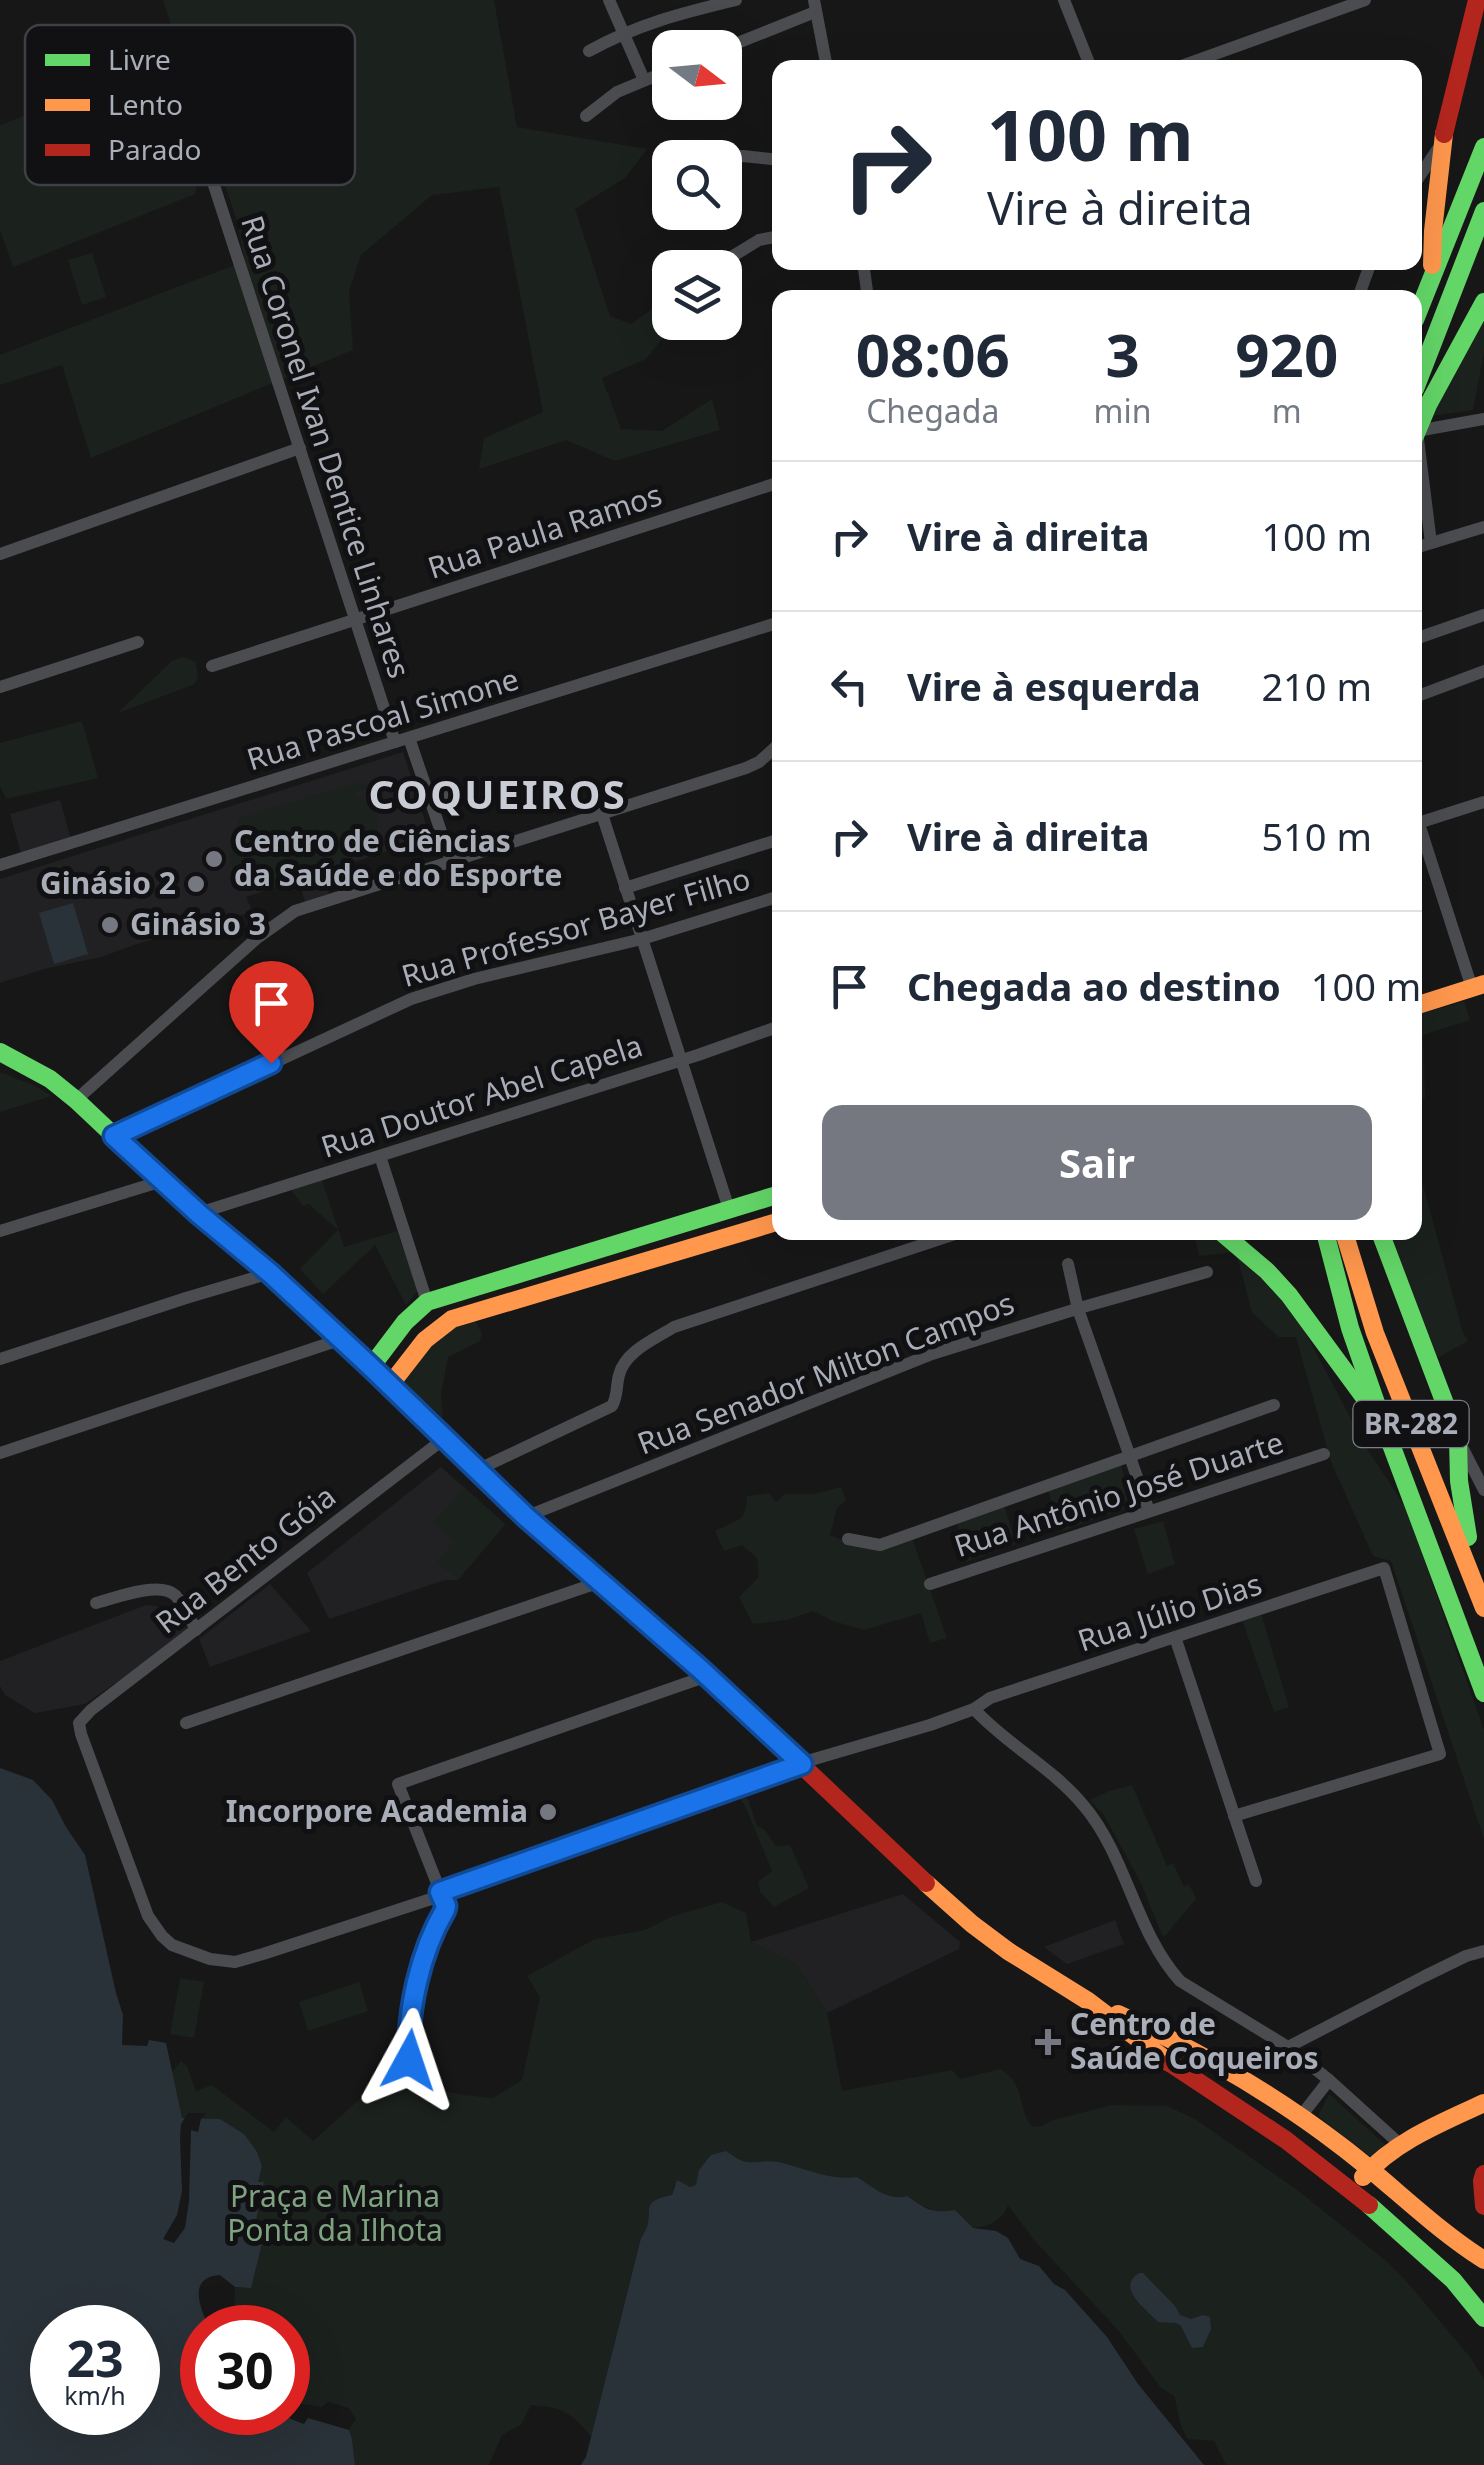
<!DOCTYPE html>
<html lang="pt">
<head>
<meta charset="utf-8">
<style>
  body { margin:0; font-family:"Noto Sans",sans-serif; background:#f2f2f3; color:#1f2937; height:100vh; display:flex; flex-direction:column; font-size:38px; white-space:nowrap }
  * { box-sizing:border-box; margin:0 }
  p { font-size:32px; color:#747a83 }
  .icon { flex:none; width:55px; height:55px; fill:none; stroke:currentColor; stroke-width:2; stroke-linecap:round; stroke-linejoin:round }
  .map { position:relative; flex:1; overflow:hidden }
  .drawer { position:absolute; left:772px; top:290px; width:650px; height:950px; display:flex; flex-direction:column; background:#fff; border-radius:20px; box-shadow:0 10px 40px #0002 }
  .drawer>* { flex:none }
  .top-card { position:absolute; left:772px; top:60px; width:650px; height:210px; border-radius:20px; box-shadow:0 10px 40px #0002; background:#fff; color:#1f2937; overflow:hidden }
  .needle { width:65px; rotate:106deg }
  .controls { position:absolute; left:652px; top:30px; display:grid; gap:20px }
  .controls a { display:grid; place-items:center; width:90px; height:90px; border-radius:20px; background:#fff; box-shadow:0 10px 40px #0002; font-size:50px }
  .speed { position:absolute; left:30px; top:2305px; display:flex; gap:20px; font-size:50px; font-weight:700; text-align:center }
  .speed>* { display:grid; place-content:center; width:130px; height:130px; border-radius:50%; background:#fff; box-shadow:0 10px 40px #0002; line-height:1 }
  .speed small { font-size:25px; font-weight:400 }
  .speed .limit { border:15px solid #d22; background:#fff; color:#111 }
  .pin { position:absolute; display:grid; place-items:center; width:85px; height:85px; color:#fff; margin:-102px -42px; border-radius:50% 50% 50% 0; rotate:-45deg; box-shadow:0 0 10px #0007 }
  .pin .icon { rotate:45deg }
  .me { position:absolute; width:110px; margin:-55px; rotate:5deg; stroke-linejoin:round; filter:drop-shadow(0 0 8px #0008) }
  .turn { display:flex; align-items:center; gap:35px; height:210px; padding:0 50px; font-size:45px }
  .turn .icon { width:130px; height:130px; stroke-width:2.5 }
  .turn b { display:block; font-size:70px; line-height:85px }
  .eta { display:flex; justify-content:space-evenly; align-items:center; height:170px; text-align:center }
  .eta b { font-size:60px; font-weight:700; line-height:70px }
  .primary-button { display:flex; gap:20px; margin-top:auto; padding:20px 50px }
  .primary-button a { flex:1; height:115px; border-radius:20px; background:#757880; color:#fff; font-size:40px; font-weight:700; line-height:115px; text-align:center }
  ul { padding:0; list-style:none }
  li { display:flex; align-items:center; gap:30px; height:150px; padding:0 50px; border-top:2px solid #e0e1e3 }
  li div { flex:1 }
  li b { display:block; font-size:38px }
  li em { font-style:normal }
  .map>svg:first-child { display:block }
  .built { fill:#212124 }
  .green { fill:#1b211c }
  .water { fill:#2a3239; fill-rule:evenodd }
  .pier { fill:#171717 }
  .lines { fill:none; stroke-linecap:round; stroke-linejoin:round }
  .street { stroke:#4b4c50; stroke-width:12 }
  .fast { stroke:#63d668; stroke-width:18 }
  .slow { stroke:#ff974d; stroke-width:18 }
  .jam { stroke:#b3261e; stroke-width:18 }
  .route-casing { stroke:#114b97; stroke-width:25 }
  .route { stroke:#1a73e8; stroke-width:18 }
  .poi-dot { fill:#757880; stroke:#111113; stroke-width:4 }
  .labels { text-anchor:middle; stroke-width:10; stroke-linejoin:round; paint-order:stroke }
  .shield { fill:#111113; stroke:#7b7e86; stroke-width:2.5 }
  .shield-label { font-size:28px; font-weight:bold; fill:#a8adb8 }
  .street-label { font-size:30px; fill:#a8adb8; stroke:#111113 }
  .poi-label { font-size:30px; font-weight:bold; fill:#a8adb8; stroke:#111113; text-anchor:start }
  .park-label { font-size:30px; fill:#7fa381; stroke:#111113 }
  .district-label { font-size:40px; font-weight:bold; letter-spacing:2.5px; fill:#c9ccd4; stroke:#111113 }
  .key { fill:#111113; stroke:#3e4045; stroke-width:2.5 }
  .key-label { font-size:28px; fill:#a8adb8 }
</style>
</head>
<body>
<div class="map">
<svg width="1484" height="2465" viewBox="0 0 1484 2465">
  <rect width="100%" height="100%" fill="#171717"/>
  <g class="built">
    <polygon points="403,752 430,837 324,872 329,894 305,902 298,880 246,897 253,912 137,944 101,957 44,969 0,983 0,879"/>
    <polygon points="60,800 71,839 21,853 10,814"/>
    <polygon points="441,1467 505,1524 458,1580 445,1580 329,1619 307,1573"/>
    <polygon points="270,1584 311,1631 210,1667 199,1639"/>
    <polygon points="146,1605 156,1606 177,1618 190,1632 85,1704 35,1713 5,1695 0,1686 0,1661"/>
    <polygon points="903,1894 960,1942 959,1949 827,2013 797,1965 751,1942"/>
    <polygon points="1115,1920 1124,1944 1067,1964 1044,1947"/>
  </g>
  <g class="green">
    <polygon points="163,0 494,0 517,127 647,149 625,178 575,209 610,316 631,324 665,300 673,326 646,359 602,378 621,429 662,431 712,399 720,430 615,461 566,440 479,469 484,438 543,412 499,187 432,195 361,255 349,291 353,350 91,458 62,365 0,385 0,355 245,261 237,221 224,182 257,172 261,157 271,145 264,116 256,115 221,128 225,157 216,163 195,162 199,176 195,194 13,267 0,230 0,125 177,58 179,48"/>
    <polygon points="92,253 106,297 82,305 68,260"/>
    <polygon points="1484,321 1484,352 1473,410 1432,416"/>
    <polygon points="183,657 196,662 198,678 195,684 118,713 172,661"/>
    <polygon points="82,721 98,778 6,799 0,786 0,743"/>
    <path d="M366 780 368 788 353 793C384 808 382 823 370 851L255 889C224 872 224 845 241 817Z"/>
    <polygon points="1464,1001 1470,1020 1423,1035 1425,1098 1415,1101 1415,1016"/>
    <polygon points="0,1072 33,1085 52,1096 0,1112"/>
    <polygon points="1415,1155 1463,1333 1468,1341 1437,1358 1388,1233 1415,1232"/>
    <polygon points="322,1180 344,1247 397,1231 418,1290 406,1305 375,1245 323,1294 300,1269 338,1230 309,1204 303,1206 290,1188"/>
    <polygon points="1194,1233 1208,1233 1238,1250 1294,1311 1366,1447 1406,1508 1484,1730 1484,1839 1391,1561 1373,1556 1331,1462 1296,1337 1278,1337 1252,1312 1236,1252 1199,1256"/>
    <polygon points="475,1320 482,1334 480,1341 448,1357 441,1394 443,1418 400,1379 442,1331"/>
    <polygon points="1120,1463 1134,1505 1062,1531 1047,1488"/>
    <polygon points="464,1487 505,1524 458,1580 437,1562 454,1541 433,1523"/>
    <polygon points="841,1487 846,1500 837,1508 830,1535 854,1545 870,1545 909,1529 947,1638 930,1643 921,1613 864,1630 833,1621 813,1611 787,1620 753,1624 739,1597 759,1577 757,1558 742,1545 724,1551 715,1531 742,1518 746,1507 747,1496 769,1493 776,1502 785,1494 814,1494"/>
    <polygon points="1003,1502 1016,1544 966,1562 957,1524"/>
    <polygon points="1163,1521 1175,1564 1148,1574 1134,1529"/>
    <polygon points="1261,1613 1289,1707 1274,1712 1242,1620"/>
    <polygon points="1132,1785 1167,1866 1173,1863 1184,1887 1189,1884 1196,1899 1165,1936 1162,1935 1141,1883 1121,1846 1103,1814 1090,1800 1109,1791"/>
    <polygon points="738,1796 748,1799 757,1826 764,1829 776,1846 790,1845 809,1888 774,1907 760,1892 758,1882 772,1871 745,1806"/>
    <path d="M722 1902 746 1913 751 1942 797 1965 827 2013 842 2091 952 2070 960 2079 1000 2069C1027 2085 1016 2107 1032 2126L1039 2127 1053 2120 1112 2105 1167 2106 1195 2119 1296 2189 1385 2260 1407 2282 1470 2357 1484 2379V2465H1226L1214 2441 1188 2439C1178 2425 1179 2412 1174 2396L1161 2388 1118 2330 1034 2240 1008 2205C1004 2219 989 2227 973 2228L955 2210C936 2215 923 2206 907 2196 887 2200 873 2188 857 2177 830 2181 805 2168 779 2162 768 2160 758 2163 747 2162 740 2161 732 2155 725 2151L700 2170 696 2185 693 2187 674 2185 672 2195C633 2203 660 2214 641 2238L591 2437C572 2412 562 2407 531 2405L521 2425 502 2435 489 2465H355L352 2439 349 2430 356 2419 349 2408 328 2402 322 2407 301 2404 288 2398V2328L235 2327 233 2323 235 2287 243 2288 264 2183 258 2182 244 2134 220 2119 182 2118 171 2073 181 2061 187 2066 196 2091 212 2085 274 2132 286 2117 313 2141 360 2099 409 2072 416 2082 439 2090 463 2095 493 2098 522 2080 540 1997 527 1976 595 1939 645 1930 673 1916Z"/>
    <polygon points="180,1978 204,1982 194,2038 170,2034"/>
    <polygon points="359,1982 368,2011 308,2031 299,2002"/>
    <polygon points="1329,2094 1388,2147 1371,2157 1318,2116"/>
  </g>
  <g class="water">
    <polygon points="73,903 88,954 54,964 39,913"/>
    <path d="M0 1768 33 1780 52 1800 66 1827 85 1855 116 1993 123 2015 122 2045 147 2046 149 2040 166 2043 182 2118 220 2119 244 2134 257 2152 262 2166 258 2182H264L256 2221 263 2239 251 2288 235 2287 220 2275C187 2277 200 2308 209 2327L202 2328V2412L275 2413 304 2424 308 2418 349 2430 352 2439 355 2465H0ZM52 2328H138V2412H52Z"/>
    <path d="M726 2151C732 2155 740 2161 747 2162 758 2163 768 2160 779 2162 805 2168 830 2181 857 2177 873 2187 887 2201 907 2196 927 2209 931 2214 955 2210L973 2228 996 2231 1008 2238 1020 2259 1039 2266 1054 2284 1065 2290 1107 2337 1138 2384 1204 2465H581L586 2457 641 2238C660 2213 633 2203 672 2195L677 2180 690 2187 696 2185 699 2170 711 2155Z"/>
    <path d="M1139 2273H1143L1175 2306 1180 2315 1191 2319 1203 2315 1210 2317 1211 2329 1203 2347 1192 2348 1181 2326 1176 2323 1158 2322C1145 2308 1116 2288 1139 2273Z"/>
  </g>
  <polygon class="pier" points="188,2113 207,2113 201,2119 198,2132 191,2130 189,2201 185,2228 174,2243 163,2239 177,2215 182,2191 180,2138 181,2124"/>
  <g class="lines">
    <g class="street">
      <polyline points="609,0 644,80"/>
      <polyline points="814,0 827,68"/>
      <polyline points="1064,0 1091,68"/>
      <polyline points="725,48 815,12"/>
      <path d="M589 51C638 24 682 13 736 0"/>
      <polyline points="171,53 395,742"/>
      <polyline points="1176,68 1365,0"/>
      <polyline points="586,116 617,92 670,70"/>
      <polyline points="693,157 743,156 780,160"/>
      <polyline points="1415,183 1437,150"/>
      <polyline points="723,262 759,240 780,236"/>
      <polyline points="863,262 868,298"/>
      <polyline points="1358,298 1371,262"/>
      <polyline points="1431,543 1417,431 1484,419"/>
      <polyline points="1415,548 1484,527"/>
      <polyline points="0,554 300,448"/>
      <polyline points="1415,639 1484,615"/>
      <polyline points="212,666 780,482"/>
      <polyline points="0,687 138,642"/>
      <polyline points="1415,697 1484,671"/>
      <polyline points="409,738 451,861"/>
      <polyline points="429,797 468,790"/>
      <polyline points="602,814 729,1209"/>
      <polyline points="1415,824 1484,802"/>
      <polyline points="1419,824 1472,988"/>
      <polyline points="0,865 780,622"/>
      <polyline points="625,888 780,839"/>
      <polyline points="76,1100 257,938 295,911 746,768 759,762 780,743"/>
      <polyline points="114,1137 411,999 474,979 642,939 780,896"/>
      <polyline points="380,1156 427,1302"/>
      <polyline points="199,1213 698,1055 780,1026"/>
      <polyline points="0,1231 162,1181"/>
      <polyline points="1068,1264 1078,1309 1149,1511"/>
      <polyline points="0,1359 186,1298 270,1273"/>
      <path d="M445 1438 91 1710 79 1723 81 1734 148 1916 162 1936 172 1945 210 1959 235 1962 263 1954 431 1899 440 1893 811 1760 930 1725 974 1709C1007 1745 1053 1768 1084 1806 1127 1857 1135 1931 1180 1981L1288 2047 1329 2080 1402 2146"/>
      <polyline points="1462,1447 1484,1490"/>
      <polyline points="0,1453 342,1339"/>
      <path d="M477 1470 612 1406C618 1396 616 1386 619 1375 625 1351 655 1339 674 1327L961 1232"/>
      <polyline points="525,1517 932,1354 1083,1307 1207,1272"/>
      <polyline points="848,1539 880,1545 1274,1405"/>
      <polyline points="930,1584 1324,1454"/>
      <path d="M96 1603C115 1598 159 1581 175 1595 184 1604 190 1619 196 1630"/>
      <polyline points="1175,1637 1256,1881"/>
      <polyline points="974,1709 990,1698 1384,1568 1440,1754 1234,1816"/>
      <polyline points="186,1723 600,1582"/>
      <polyline points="1288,2047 1425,1976 1466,1956 1484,1951"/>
      <path d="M429 2079 417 2074C414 2070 410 2065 409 2060 404 2041 420 1962 428 1941 433 1929 442 1918 446 1906L398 1784 707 1676"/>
      <polyline points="1301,2116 1329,2080"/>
    </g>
    <g class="fast">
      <polyline points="1415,320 1484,147"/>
      <polyline points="1415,389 1484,211"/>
      <polyline points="1415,436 1428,405 1484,302"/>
      <polyline points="0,1052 50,1079 76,1100 162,1181 270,1273 342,1339 525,1517 634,1612"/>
      <polyline points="1221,1232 1267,1271 1289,1295 1369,1404"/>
      <polyline points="1325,1232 1350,1328 1383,1423 1484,1693"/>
      <polyline points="1380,1232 1458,1438"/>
      <polyline points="371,1367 405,1322 427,1302 780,1194"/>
      <polyline points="1458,1438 1459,1481 1468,1537"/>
      <polyline points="1369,2205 1453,2280 1484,2318"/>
    </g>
    <g class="slow">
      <polyline points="1432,265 1433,231 1444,134"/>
      <polyline points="1415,1006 1484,984"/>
      <polyline points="1344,1232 1375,1333 1484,1608"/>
      <polyline points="390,1385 425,1340 452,1319 780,1221"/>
      <polyline points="926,1883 972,1924 1008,1951 1088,2001 1170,2063"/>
      <path d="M1118 2014C1197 2050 1272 2093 1341 2146 1390 2183 1432 2227 1484 2260"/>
      <path d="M1363 2177C1395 2141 1441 2123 1484 2103"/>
    </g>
    <g class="jam">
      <polyline points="1444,134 1477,0"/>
      <polyline points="634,1612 699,1668 926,1883"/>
      <polyline points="1170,2063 1286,2140 1369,2205"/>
      <polyline points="1484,2174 1482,2181 1484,2206"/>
    </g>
  </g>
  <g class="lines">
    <g class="route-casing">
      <path id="route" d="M271 1063 114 1136 199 1214 270 1273 371 1367 525 1516 699 1668 802 1764 440 1892 446 1906 445 1910C420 1952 407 2011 409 2060"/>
    </g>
    <use href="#route" class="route"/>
  </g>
  <g class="poi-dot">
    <circle cx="214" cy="859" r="10"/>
    <circle cx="196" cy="884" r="10"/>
    <circle cx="110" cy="925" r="10"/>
    <circle cx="548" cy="1812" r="10"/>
    <path d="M1043 2027h10v10h10v10h-10v10h-10v-10h-10v-10h10z"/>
  </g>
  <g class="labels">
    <rect class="shield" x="1353.5" y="1401" width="115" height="46" rx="8"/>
    <g class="shield-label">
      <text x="1411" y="1434">BR-282</text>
    </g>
    <g class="street-label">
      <text transform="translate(325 447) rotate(72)" y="10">Rua Coronel Ivan Dentice Linhares</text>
      <text transform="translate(545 532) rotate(-18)" y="10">Rua Paula Ramos</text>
      <text transform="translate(383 720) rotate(-17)" y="10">Rua Pascoal Simone</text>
      <text transform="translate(576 928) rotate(-16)" y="10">Rua Professor Bayer Filho</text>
      <text transform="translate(482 1097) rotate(-18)" y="10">Rua Doutor Abel Capela</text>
      <text transform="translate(826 1374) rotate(-21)" y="10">Rua Senador Milton Campos</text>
      <text transform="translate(1119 1495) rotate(-18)" y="10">Rua Antônio José Duarte</text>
      <text transform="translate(246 1560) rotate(-38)" y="10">Rua Bento Góia</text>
      <text transform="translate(1170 1613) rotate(-18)" y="10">Rua Júlio Dias</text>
    </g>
    <g class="poi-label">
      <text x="234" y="852">Centro de Ciências<tspan x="234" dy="34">da Saúde e do Esporte</tspan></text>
      <text x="176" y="894" text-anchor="end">Ginásio 2</text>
      <text x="130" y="935">Ginásio 3</text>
      <text x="528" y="1822" text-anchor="end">Incorpore Academia</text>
      <text x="1070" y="2035">Centro de<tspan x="1070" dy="34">Saúde Coqueiros</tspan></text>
    </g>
    <g class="park-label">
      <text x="335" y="2207">Praça e Marina<tspan x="335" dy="34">Ponta da Ilhota</tspan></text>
    </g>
    <g class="district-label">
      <text x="498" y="809">COQUEIROS</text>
    </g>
  </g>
  <rect x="25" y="25" width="330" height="160" rx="15" class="key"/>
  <rect x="45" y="54" width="45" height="12" fill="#63d668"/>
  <rect x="45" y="99" width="45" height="12" fill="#ff974d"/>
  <rect x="45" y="144" width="45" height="12" fill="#b3261e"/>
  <g class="key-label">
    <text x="108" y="70">Livre</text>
    <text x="108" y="115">Lento</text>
    <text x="108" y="160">Parado</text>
  </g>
</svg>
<div class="controls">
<a><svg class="needle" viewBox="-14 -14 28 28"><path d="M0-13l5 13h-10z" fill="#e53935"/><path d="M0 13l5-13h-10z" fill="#747a83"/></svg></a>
<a><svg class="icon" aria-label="search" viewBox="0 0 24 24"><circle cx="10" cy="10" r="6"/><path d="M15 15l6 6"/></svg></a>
<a><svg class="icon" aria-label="layers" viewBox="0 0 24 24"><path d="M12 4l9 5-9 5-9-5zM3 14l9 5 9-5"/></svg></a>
</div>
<div class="speed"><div>23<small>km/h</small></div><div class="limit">30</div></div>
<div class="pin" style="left:271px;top:1063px;background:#d93025"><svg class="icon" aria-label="arrive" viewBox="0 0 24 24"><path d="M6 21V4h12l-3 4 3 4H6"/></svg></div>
<svg class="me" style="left:409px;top:2060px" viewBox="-20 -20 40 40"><path d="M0-17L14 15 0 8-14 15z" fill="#1a73e8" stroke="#fff" stroke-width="4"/></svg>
<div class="top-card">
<div class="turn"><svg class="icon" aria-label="right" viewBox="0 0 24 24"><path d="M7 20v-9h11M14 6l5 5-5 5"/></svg><div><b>100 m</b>Vire à direita</div></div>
</div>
<section class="drawer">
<div class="eta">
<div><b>08:06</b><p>Chegada</p></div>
<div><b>3</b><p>min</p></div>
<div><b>920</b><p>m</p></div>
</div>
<ul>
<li><svg class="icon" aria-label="right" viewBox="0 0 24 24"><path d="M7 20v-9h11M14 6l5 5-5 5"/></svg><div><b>Vire à direita</b></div><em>100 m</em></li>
<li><svg class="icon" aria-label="left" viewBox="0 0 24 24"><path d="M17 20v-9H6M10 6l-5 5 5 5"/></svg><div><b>Vire à esquerda</b></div><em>210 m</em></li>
<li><svg class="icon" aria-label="right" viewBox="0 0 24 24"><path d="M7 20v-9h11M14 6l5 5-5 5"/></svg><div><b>Vire à direita</b></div><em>510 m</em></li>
<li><svg class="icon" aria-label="arrive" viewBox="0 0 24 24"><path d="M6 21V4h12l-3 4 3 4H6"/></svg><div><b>Chegada ao destino</b></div><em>100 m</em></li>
</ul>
<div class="primary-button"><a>Sair</a></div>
</section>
</div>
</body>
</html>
